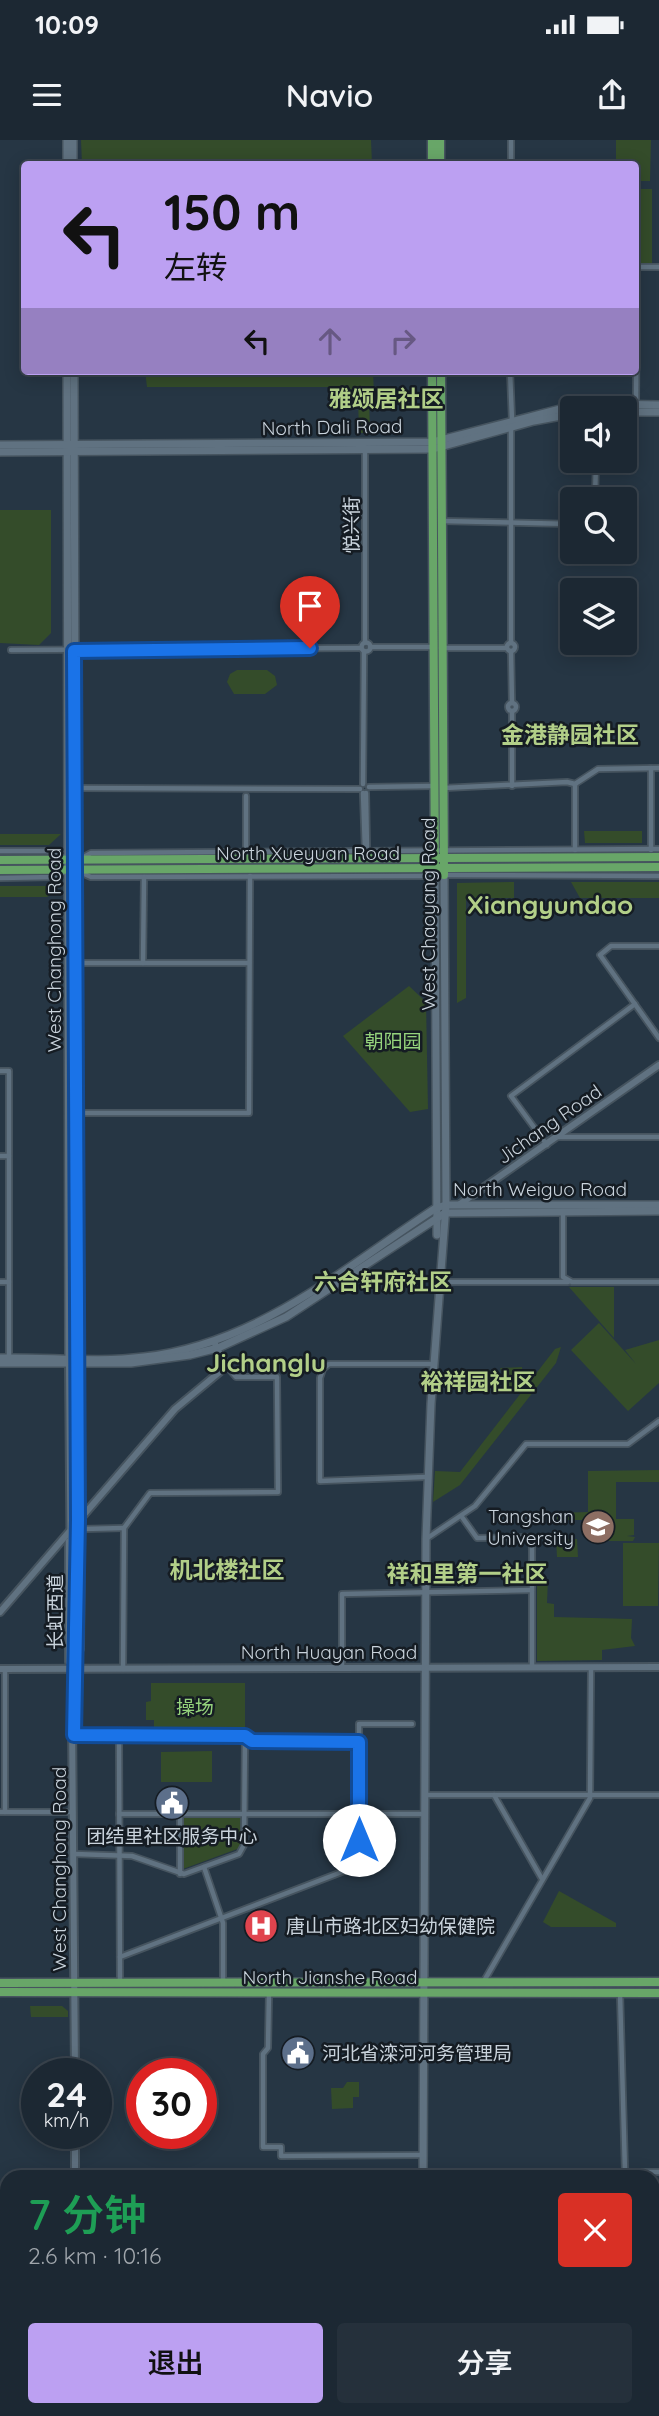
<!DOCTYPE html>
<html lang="zh">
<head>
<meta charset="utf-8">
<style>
  body { margin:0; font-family:Quicksand,"Noto Sans SC",sans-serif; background:#25303b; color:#f1f3f6; height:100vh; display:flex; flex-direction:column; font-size:26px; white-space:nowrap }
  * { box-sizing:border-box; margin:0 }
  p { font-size:23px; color:#a0a6ac }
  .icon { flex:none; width:38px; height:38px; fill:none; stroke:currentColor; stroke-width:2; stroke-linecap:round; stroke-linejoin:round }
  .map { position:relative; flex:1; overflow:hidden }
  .sheet { position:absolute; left:0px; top:2030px; width:660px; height:247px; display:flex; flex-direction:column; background:#1c2833; border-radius:21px 21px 0 0; box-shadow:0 4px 18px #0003,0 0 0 2px #3a444e }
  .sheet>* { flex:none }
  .guide { position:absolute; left:21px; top:21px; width:618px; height:214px; border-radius:7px; box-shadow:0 4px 18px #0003,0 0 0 2px #3a444e; background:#bca0f2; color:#111; overflow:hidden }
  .tools { position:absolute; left:560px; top:256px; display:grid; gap:14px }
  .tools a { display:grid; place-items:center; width:77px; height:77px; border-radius:7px; background:#1c2833; box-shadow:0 4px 18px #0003,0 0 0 2px #3a444e; font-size:35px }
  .speed { position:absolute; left:21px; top:1918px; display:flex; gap:14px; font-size:35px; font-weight:700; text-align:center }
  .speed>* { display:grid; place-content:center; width:91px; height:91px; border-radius:50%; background:#1c2833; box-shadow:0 4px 18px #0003,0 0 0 2px #3a444e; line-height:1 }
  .speed small { font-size:18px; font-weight:400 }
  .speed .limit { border:10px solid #d22; background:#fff; color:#111 }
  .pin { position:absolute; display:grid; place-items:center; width:60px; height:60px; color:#fff; margin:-72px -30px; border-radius:50% 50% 50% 0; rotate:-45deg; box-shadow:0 0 7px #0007 }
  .pin .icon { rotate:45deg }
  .me { position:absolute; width:77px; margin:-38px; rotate:0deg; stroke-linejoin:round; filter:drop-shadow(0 0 5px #0008) }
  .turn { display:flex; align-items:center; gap:24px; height:147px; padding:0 28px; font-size:32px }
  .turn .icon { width:91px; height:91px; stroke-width:2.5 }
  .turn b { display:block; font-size:49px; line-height:60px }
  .lanes { display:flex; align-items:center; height:66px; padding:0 28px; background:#0003; justify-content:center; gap:35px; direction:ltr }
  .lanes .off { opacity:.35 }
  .round { display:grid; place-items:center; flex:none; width:74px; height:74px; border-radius:7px; background:#25303b }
  .summary { display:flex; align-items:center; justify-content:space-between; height:119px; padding:0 28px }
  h1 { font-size:42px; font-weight:600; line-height:52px; color:#1e9e55 }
  .primary-button { display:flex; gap:14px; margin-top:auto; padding:14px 28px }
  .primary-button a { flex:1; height:80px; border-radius:7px; background:#bca0f2; color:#111; font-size:28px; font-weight:600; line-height:80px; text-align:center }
  .primary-button a+a { background:#25303b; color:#f1f3f6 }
  .status { display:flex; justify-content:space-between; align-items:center; height:49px; padding:0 35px; background:#1c2833; direction:ltr }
  .status svg { height:19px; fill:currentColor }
  header { display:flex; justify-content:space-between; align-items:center; height:91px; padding:0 28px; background:#1c2833; font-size:32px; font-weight:600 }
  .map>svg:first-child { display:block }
  .green { fill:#344c2a }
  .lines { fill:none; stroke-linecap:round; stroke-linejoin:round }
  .minor-casing { stroke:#46545f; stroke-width:8 }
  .tertiary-casing { stroke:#46545f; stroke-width:10 }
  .secondary-casing { stroke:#46545f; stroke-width:10 }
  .primary-casing { stroke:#46545f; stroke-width:11 }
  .minor { stroke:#607281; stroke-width:4.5 }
  .tertiary { stroke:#607281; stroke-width:6 }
  .secondary { stroke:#607281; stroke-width:7 }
  .primary { stroke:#68a668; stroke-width:8 }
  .route-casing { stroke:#114b97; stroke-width:18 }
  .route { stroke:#1a73e8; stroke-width:12 }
  .labels { text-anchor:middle; stroke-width:5; stroke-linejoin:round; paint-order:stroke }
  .street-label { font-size:19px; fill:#c9d3dc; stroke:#151c23 }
  .park-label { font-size:19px; fill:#95d37c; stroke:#151c23 }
  .poi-label { font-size:19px; fill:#c9d3dc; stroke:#151c23; text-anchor:start }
  .quarter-label { font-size:23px; font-weight:bold; fill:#b2cf88; stroke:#151c23 }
  .district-label { font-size:26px; font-weight:bold; fill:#b2cf88; stroke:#151c23 }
</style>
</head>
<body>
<div class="status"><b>10:09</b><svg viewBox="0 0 49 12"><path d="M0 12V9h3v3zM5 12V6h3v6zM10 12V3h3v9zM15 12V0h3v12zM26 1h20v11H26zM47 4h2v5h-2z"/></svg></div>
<header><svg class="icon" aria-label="menu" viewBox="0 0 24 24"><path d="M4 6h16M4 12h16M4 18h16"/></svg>Navio<svg class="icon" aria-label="share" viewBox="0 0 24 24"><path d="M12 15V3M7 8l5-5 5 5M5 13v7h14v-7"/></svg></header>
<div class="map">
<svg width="659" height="2276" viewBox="0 0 659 2276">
  <rect width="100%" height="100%" fill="#263644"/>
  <g class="green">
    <polygon points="81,0 371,0 372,24 82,24"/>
    <polygon points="616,0 651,0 650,41 635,41 635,24 616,24"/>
    <rect x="635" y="49" width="17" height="75"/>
    <polygon points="145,231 373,231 374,254 369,257 370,293 359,293 358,256 348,247 147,247"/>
    <polygon points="0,370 51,370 51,493 39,505 0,503"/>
    <polygon points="237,530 267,530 275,536 277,545 265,554 234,554 227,542 230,534"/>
    <polygon points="584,691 642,691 642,703 585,703"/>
    <polygon points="0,694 61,694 49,705 0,705"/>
    <polygon points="514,742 514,758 466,758 466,858 457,863 457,743"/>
    <polygon points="571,742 659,742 659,758 580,758"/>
    <polygon points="0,746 47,746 54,753 47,757 0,757"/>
    <polygon points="409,846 426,862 428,969 410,972 343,896"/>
    <polygon points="569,1147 614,1147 614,1198"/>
    <polygon points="599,1183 636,1224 625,1210 659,1200 659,1243 628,1271 571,1210"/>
    <polygon points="561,1207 556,1223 460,1345 433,1362 435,1331 460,1332 555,1209"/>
    <polygon points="522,1227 523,1235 510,1252 500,1228"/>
    <polygon points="659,1330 659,1342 616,1342 616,1379 634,1379 634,1395 627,1396 635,1397 633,1401 604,1401 604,1396 600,1395 600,1380 557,1380 557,1373 588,1372 588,1331"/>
    <polygon points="556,1399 577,1399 578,1417 557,1417"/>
    <polygon points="623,1403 659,1403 658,1466 623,1466"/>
    <polygon points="548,1439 547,1463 554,1464 554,1477 632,1479 631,1498 635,1506 602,1510 602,1520 537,1521 537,1443"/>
    <polygon points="151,1543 245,1543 245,1591 154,1591 154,1580 146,1580 146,1562 151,1561"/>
    <polygon points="212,1611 212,1642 161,1642 161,1612"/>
    <polygon points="183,1676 241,1676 240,1708 183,1729"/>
    <polygon points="559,1751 616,1783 616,1787 551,1787 543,1782"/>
    <polygon points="30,1866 62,1866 68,1871 68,1877 31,1877"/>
    <polygon points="347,1942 359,1942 359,1957 353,1957 353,1968 332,1969 331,1948 343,1948"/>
    <polygon points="171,2029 210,2029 218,2037 171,2037"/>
    <rect x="82" y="2270" width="133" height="6"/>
  </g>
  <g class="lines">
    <g class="minor-casing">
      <g id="minor">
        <polyline points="511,0 511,24"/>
        <polyline points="636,127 659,127"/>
        <polyline points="510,231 512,280"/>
        <polyline points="441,235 453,231"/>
        <polyline points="636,264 637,127"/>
        <polyline points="595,359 596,320"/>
        <polyline points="443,381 572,384"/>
        <polyline points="365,502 365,310"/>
        <circle cx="366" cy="507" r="4.5"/>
        <circle cx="511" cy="507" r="4"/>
        <polyline points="511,503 511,288"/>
        <polyline points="370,507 433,507"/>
        <polyline points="441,508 506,508"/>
        <polyline points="11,510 361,508"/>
        <polyline points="511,511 512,563"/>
        <circle cx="512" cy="567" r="4"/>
        <polyline points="512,571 512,646"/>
        <polyline points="363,644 364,511"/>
        <polyline points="575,644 575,710"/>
        <polyline points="369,647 434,646"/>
        <polyline points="76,648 360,649"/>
        <polyline points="444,648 567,642 575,644 598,629 659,628"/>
        <polyline points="363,653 365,711"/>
        <polyline points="366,653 367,711"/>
        <polyline points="246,656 246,706 251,720"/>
        <polyline points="651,710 651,628"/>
        <polyline points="0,711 54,711 66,718"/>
        <polyline points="80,719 91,713 659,709"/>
        <polyline points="80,732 91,737 434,736"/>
        <polyline points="443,735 659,736"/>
        <polyline points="0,738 54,737 65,732"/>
        <polyline points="659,806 611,806 600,815 659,898"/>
        <polyline points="76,823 249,823"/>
        <polyline points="143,823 144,737"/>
        <polyline points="0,931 9,931 9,1218"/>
        <polyline points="74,973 249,973 250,736"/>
        <polyline points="558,997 659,997"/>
        <polyline points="547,1005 511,956 635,864"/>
        <polyline points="0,1016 9,1016"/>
        <polyline points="563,1071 563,1137 572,1142 659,1142"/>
        <polyline points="0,1142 9,1142"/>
        <polyline points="440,1142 568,1142"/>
        <polyline points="425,1337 320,1341 320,1238 323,1229 329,1224 430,1224"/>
        <polyline points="462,1377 477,1398 532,1397 532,1527"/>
        <polyline points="82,1389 124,1388"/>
        <polyline points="426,1399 475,1366 526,1304 628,1304 659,1281"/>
        <polyline points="68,1401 68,1522 72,1527"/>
        <polyline points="81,1509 82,1377"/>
        <polyline points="342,1527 342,1454 532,1450"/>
        <polyline points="5,1529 5,1672"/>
        <polyline points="123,1529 124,1388 150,1353 278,1352 277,1237 236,1237 224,1223"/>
        <polyline points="74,1595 245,1596 244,1705 239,1714 184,1734 132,1716 75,1714"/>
        <polyline points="119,1595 120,1843"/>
        <polyline points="245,1596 252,1601 359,1602"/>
        <polyline points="425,1655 659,1655"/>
        <polyline points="494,1655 542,1739"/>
        <polyline points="0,1672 73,1672"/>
        <polyline points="119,1674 424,1674"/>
        <polyline points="180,1674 180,1734"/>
        <polyline points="204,1727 223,1783 223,1841"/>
        <polyline points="120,1817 360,1725 359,1584 412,1584"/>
        <polyline points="484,1841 590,1658 591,1528"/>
        <polyline points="269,1852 268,1908 263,1914 263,2007 281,2007 281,2016 423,2015"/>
        <polyline points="620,1853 625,2032"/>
        <polyline points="424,2032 659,2032"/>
        <polyline points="0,2126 7,2126"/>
        <polyline points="530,2270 531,2276"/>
        <polyline points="649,2270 650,2276"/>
        <polyline points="252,2276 252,2270"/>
        <polyline points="342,2276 423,2274"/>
      </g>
    </g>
    <g class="tertiary-casing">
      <g id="tertiary">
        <polyline points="460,1064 659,925"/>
        <polyline points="69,1223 75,1934"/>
        <polyline points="0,1472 175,1269 222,1230 224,1223 215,1204"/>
        <polyline points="0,1529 659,1527"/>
        <polyline points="74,1529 78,1522 77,1223"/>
        <polyline points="75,2037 75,1993"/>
        <polyline points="653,2247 659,2244"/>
        <polyline points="75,2276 75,2270"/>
        <polyline points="591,2276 605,2270"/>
      </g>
    </g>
    <g class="secondary-casing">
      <g id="secondary">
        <polyline points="67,0 67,24"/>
        <polyline points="73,24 73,0"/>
        <polyline points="67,231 69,1223"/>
        <polyline points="74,231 77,1223"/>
        <polyline points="625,272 659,272"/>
        <polyline points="0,305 433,302 564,268 608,264 659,265"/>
        <polyline points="0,312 433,309 534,281 572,274"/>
        <polyline points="435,736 437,1095"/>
        <path d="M0 1218C48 1217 97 1223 144 1217 258 1204 344 1128 436 1068L446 1065H659"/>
        <polyline points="0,1223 131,1223 190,1215 218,1208 286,1177 445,1073 659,1071"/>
        <polyline points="423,2037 426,1399 431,1264 446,1065 444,735"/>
        <polyline points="423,2270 423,2276"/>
      </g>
    </g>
    <g class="primary-casing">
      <g id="primary">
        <polyline points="432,0 432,24"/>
        <polyline points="440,24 440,0"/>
        <polyline points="432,231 435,736"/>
        <polyline points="441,231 444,735"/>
        <polyline points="0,720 659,717"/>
        <polyline points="0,730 659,727"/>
        <polyline points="0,1843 659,1842"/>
        <polyline points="0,1852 659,1853"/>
      </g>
    </g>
    <use href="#minor" class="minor"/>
    <use href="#tertiary" class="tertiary"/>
    <use href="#secondary" class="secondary"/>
    <use href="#primary" class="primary"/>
  </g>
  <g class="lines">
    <g class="route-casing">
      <polyline id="route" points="310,508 74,511 78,1380 74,1595 245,1596 252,1601 359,1602 359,1700"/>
    </g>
    <use href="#route" class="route"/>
  </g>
  <defs>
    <g id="university-disc" transform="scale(1.75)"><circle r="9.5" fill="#8d6e63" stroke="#151c23"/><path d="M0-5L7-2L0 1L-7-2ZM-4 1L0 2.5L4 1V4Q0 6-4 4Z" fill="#fff"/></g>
    <g id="civic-disc" transform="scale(1.75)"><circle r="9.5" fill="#5c6f8a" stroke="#151c23"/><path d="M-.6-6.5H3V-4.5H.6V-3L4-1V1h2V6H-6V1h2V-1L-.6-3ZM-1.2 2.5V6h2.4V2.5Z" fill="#fff"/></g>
    <g id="hospital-disc" transform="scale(1.75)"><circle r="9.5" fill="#e0444e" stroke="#151c23"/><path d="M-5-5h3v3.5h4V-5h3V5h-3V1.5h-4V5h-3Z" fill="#fff"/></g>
  </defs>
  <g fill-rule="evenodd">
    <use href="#university-disc" x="598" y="1387"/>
    <use href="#civic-disc" x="172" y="1663"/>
    <use href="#hospital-disc" x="261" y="1786"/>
    <use href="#civic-disc" x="298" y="1913"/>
  </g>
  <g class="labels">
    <g class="street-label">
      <text transform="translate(332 287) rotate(-1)" y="7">North Dali Road</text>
      <text transform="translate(351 385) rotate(-90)" y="7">悦兴街</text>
      <text x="308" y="720">North Xueyuan Road</text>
      <text transform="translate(428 774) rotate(-90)" y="7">West Chaoyang Road</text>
      <text transform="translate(54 810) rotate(-90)" y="7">West Changhong Road</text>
      <text transform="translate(549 984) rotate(-35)" y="7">Jichang Road</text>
      <text x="540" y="1056">North Weiguo Road</text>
      <text transform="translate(55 1472) rotate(-90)" y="7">长虹西道</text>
      <text x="329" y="1519">North Huayan Road</text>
      <text transform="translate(59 1729) rotate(-90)" y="7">West Changhong Road</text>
      <text x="330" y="1844">North Jianshe Road</text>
    </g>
    <g class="park-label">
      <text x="393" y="908">朝阳园</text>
      <text x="195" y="1574">操场</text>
    </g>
    <g class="poi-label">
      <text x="574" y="1383" text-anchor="end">Tangshan<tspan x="574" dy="22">University</tspan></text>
      <text x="172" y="1703" text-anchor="middle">团结里社区服务中心</text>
      <text x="286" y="1793">唐山市路北区妇幼保健院</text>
      <text x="322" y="1920">河北省滦河河务管理局</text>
    </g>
    <g class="quarter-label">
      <text x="386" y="267">雅颂居社区</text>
      <text x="570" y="603">金港静园社区</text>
      <text x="383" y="1150">六合轩府社区</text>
      <text x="478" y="1250">裕祥园社区</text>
      <text x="227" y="1438">机北楼社区</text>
      <text x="467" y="1442">祥和里第一社区</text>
    </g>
    <g class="district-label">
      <text x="550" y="774">Xiangyundao</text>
      <text x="266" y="1232">Jichanglu</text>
    </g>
  </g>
</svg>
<div class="tools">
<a><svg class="icon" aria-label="sound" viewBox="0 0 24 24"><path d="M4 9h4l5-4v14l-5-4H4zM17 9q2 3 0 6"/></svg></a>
<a><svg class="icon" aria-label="search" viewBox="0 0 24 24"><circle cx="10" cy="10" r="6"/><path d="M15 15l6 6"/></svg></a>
<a><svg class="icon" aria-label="layers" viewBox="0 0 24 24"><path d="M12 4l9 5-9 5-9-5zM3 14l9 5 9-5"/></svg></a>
</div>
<div class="speed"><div>24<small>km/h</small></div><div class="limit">30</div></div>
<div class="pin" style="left:310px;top:508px;background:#d93025"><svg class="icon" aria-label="arrive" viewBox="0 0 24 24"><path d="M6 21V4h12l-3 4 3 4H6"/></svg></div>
<svg class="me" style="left:359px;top:1700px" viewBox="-20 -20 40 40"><circle r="19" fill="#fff"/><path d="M0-13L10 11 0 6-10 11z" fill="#1a73e8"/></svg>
<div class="guide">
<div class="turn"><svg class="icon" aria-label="left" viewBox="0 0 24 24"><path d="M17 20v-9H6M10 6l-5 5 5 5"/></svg><div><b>150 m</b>左转</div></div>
<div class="lanes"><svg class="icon" aria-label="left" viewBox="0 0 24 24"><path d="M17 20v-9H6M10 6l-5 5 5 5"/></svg><svg class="icon off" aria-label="ahead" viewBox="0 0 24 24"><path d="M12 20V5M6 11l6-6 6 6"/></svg><svg class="icon off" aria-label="right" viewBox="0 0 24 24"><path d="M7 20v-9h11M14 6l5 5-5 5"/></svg></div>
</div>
<section class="sheet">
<div class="summary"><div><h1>7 分钟</h1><p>2.6 km · 10:16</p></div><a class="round" style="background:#d93025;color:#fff"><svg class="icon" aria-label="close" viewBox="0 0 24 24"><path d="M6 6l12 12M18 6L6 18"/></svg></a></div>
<div class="primary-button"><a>退出</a><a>分享</a></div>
</section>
</div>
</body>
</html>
